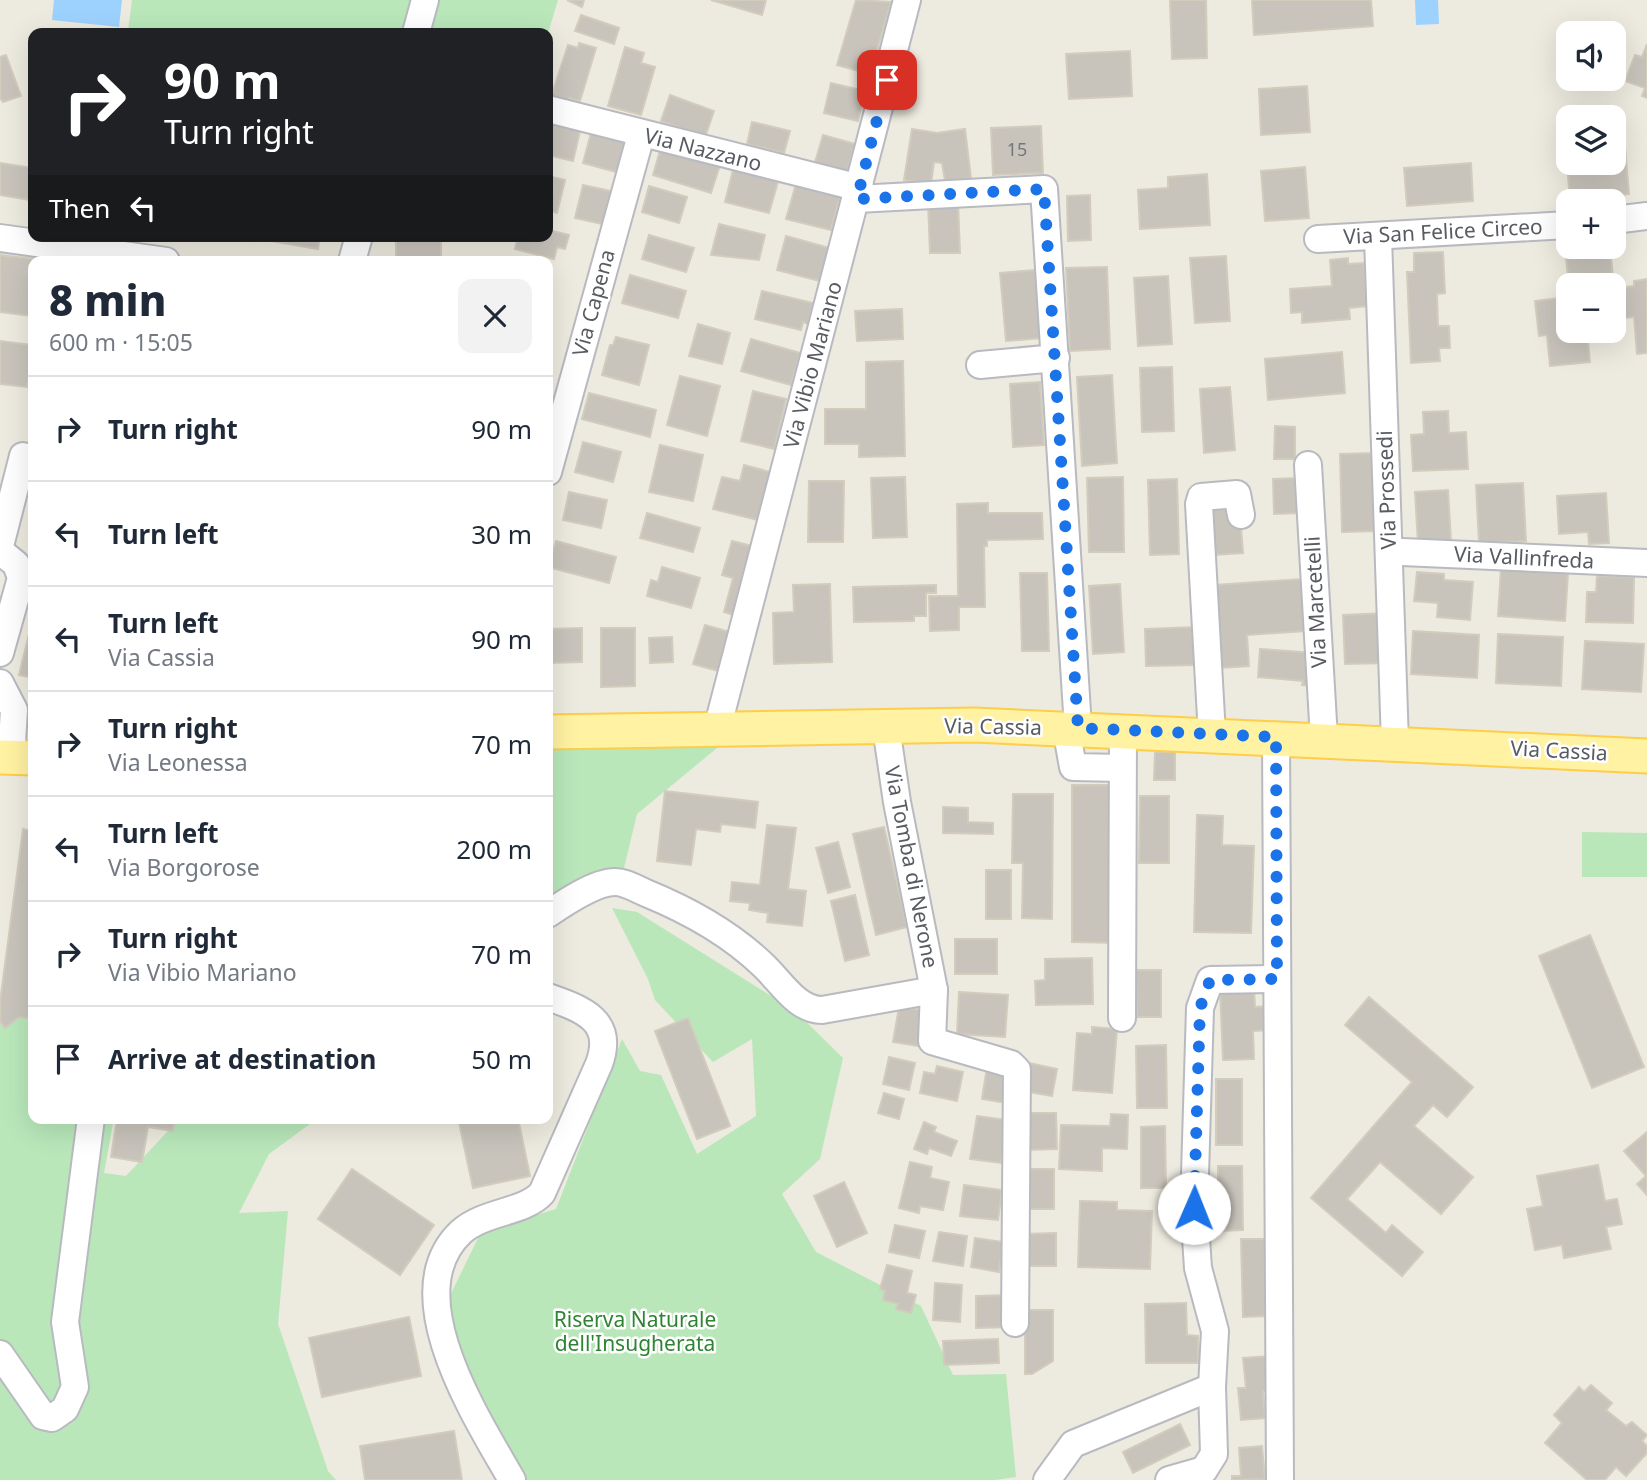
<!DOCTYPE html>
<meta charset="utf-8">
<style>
body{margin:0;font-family:"Noto Sans",sans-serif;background:#f2f2f3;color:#1f2937;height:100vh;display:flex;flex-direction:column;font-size:26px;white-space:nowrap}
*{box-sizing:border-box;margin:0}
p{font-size:23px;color:#747a83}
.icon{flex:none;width:38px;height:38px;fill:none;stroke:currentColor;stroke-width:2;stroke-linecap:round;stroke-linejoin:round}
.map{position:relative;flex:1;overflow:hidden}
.details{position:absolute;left:28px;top:256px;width:525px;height:868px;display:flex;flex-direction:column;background:#fff;border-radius:14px;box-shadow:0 7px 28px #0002}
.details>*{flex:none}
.guide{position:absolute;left:28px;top:28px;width:525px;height:214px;border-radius:14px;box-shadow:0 7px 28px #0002;background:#202124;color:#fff;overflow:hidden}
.tools{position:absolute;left:1556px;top:21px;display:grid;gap:14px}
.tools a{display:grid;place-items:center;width:70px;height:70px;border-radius:14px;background:#fff;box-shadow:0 7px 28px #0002;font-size:35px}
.pin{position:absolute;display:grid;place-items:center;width:60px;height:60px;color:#fff;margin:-30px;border-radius:14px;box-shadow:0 4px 10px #0006}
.me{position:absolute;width:77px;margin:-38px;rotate:1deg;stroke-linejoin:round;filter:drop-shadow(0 0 5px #0008)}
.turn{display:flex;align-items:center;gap:24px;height:147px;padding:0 21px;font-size:32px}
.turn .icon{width:91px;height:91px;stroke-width:2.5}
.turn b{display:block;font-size:49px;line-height:60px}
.then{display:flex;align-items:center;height:66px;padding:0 21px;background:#0003;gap:14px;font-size:26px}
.round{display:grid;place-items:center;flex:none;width:74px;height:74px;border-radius:14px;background:#f2f2f3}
.headline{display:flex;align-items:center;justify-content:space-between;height:119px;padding:0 21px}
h1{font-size:42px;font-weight:800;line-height:52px}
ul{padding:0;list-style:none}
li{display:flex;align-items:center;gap:21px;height:105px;padding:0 21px;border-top:2px solid #e0e1e3}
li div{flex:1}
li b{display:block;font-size:26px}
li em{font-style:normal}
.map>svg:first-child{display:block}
</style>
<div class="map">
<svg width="1647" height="1480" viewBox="0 0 1647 1480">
<rect width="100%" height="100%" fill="#edeadf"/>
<!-- green -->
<g fill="#b9e7ba">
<polygon points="132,0 558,0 548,33 137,33 128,31"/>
<polygon points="723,743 637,814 624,868 576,882 548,900 548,750"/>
<polygon points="1582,832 1647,833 1647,877 1582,877"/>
<polygon points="612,908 637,912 795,1011 843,1058 820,1159 782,1194 816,1252 921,1306 953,1375 1006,1374 1016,1477 995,1480 522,1480 470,1390 445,1306 481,1232 556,1209 622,1039 640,1071 661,1075 697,1154 756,1116 752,1039 713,1062 655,1000 648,979"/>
<polygon points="0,1010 33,1014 33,1118 114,1118 104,1173 126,1176 180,1118 318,1118 269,1154 239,1213 288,1211 278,1324 328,1471 336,1480 0,1480"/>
</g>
<!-- water -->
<g fill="#9dd2ff">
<polygon points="54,0 122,0 119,27 52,20"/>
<polygon points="1415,0 1438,0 1439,24 1416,25"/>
</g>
<!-- building -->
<g fill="#c8c4bc" stroke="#d2ccbd" stroke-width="2">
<polygon points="567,0 584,0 582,7"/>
<polygon points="711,0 766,0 762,15"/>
<polygon points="856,0 891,2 870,74 837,65"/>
<polygon points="1170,0 1206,0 1207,58 1172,59"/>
<polygon points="1252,0 1371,0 1373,26 1254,35"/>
<polygon points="581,15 619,28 614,44 575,31"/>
<polygon points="579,43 596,48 580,101 569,98 568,102 551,97 568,45 578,48"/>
<polygon points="1647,44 1647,98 1642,96 1645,88 1625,81 1635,55 1642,57"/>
<polygon points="625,47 644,53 641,63 655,67 641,115 608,106"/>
<polygon points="1130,51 1132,96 1069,99 1066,54"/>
<polygon points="6,55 21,96 3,102 0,98 0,57"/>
<polygon points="831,83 865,91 858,121 824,113"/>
<polygon points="1307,86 1310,132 1261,135 1259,89"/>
<polygon points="670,95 714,111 705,137 661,121"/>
<polygon points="548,119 581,127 573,161 548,155"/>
<polygon points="752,122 790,131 784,153 747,144"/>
<polygon points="1041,126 1043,173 993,175 991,128"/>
<polygon points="592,129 630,139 620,173 583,163"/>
<polygon points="912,129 937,133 965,129 971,178 945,181 942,163 934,162 931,184 904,180"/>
<polygon points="823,135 855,144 845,178 813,169"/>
<polygon points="661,147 720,165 711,193 653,175"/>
<polygon points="1625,147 1629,194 1570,200 1566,153 1568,153 1568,163 1614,163 1614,148"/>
<polygon points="0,163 33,168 30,200 0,195"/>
<polygon points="1471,163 1473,201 1407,206 1404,168"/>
<polygon points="734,166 779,178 769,213 725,202"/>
<polygon points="1305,167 1309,218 1265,221 1261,171"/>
<polygon points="1207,174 1210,225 1140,229 1138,190 1168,188 1168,177"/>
<polygon points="548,176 565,180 557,213 548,210"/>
<polygon points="796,184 840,196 831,230 786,219"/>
<polygon points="583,185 615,192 607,225 575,218"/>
<polygon points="649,186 687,197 679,223 642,212"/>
<polygon points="1090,195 1091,240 1068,241 1067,196"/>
<polygon points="958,202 960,253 930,253 928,203"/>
<polygon points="719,224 765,235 759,260 711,255"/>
<polygon points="548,230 569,235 565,249 557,247 554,259 515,249 518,236 548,236"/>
<polygon points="649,235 694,248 686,272 642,259"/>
<polygon points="228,236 256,236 255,241"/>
<polygon points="266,236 320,236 318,249 265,240"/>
<rect x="396" y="236" width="45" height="25"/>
<polygon points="786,236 833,249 824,282 777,270"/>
<polygon points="1564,241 1568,241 1568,247 1610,247 1614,288 1634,286 1634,281 1647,279 1647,353 1637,354 1634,317 1614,319 1614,285 1569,285"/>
<polygon points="1443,252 1445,293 1437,294 1438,326 1449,326 1450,348 1439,348 1440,361 1411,363 1407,272 1414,272 1414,253"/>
<polygon points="0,255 44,260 33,261 33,316 0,312"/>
<polygon points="1226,256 1230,321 1195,323 1190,258"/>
<polygon points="1348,258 1348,264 1364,263 1367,306 1349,308 1350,319 1302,323 1302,312 1291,313 1290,289 1332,286 1330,260"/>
<polygon points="1107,267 1110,349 1070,351 1066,268"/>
<polygon points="1035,270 1041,338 1006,341 1000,273"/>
<polygon points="630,275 686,291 678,318 622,303"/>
<polygon points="1168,276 1172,344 1138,346 1134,278"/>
<polygon points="762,291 813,303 808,324 803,322 801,330 755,319"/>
<polygon points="1568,297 1568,331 1587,331 1590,362 1550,366 1547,335 1539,336 1535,301"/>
<polygon points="902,309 903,339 857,341 855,311"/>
<polygon points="698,324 730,333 722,364 689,356"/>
<polygon points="616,337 649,345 639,385 602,375 610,345 613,345"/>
<polygon points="751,339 800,353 791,385 741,371"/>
<polygon points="0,341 33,345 27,387 0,384"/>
<polygon points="1342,352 1345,393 1268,400 1265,359"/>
<polygon points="903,361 905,456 859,457 859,444 825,444 825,409 866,409 866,362"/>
<polygon points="1172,367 1174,431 1142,432 1140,368"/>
<polygon points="1112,375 1117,463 1082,466 1077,377"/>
<polygon points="680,376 720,386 707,436 667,425"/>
<polygon points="1040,382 1044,445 1013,447 1010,384"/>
<polygon points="1230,387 1235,450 1204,453 1200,389"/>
<polygon points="753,391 786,399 774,449 741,441"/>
<polygon points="589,393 656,410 650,437 582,419"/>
<polygon points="1448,411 1449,433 1466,432 1468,469 1413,471 1411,435 1424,434 1423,412"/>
<polygon points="1275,426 1295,427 1295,459 1274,459"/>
<polygon points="583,442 621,452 613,482 575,472"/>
<polygon points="660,445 703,455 693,501 649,492"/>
<polygon points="1376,453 1378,531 1342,532 1340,454"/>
<polygon points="744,465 770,472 758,520 713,509 722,477 740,481"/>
<polygon points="905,477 907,537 873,538 871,478"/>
<polygon points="1123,477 1124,552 1089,552 1087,478"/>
<polygon points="1299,478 1300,513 1274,514 1273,479"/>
<polygon points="1177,479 1179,554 1150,555 1148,480"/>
<polygon points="809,481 844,481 843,542 808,542"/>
<polygon points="1523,483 1526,541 1479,543 1476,485"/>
<polygon points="1448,490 1451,541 1418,544 1415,492"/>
<polygon points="569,492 607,500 601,528 563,520"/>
<polygon points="1606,493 1609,543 1589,544 1588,532 1559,534 1557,496"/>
<polygon points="1239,502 1243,553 1215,555 1211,504"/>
<polygon points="988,503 988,513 1042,513 1043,539 987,540 987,546 984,546 985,607 959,607 959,630 930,631 929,596 958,596 957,504"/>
<polygon points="647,513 700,528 693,552 640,538"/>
<polygon points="556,541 616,557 609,583 548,567"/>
<polygon points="732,541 756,547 737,616 724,612 733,578 722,575"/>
<polygon points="662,567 700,578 691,608 647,596 651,580 658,582"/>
<polygon points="1501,568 1568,573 1565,621 1498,616"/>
<polygon points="1417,572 1444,574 1444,580 1473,582 1470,620 1437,617 1438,603 1414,601"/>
<polygon points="1020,573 1047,573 1049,651 1022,651"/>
<polygon points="1597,576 1634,577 1633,623 1586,622 1587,592 1596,592"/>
<polygon points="1302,579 1305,631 1247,635 1249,666 1220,668 1215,585"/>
<polygon points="830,584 832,662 774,664 773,613 794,612 793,585"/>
<polygon points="1120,584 1124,652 1093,654 1089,586"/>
<polygon points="936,585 936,593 926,593 926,616 914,616 914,621 854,622 853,587"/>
<polygon points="1387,613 1388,663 1345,664 1343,615"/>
<polygon points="33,618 33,678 19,675"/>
<polygon points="705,625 733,633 722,672 693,664"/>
<polygon points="1196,627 1197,665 1146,666 1145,629"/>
<polygon points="582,628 582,662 548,663 548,629"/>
<polygon points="601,628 635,628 635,686 601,687"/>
<polygon points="1413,631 1479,635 1477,678 1411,674"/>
<polygon points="1498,634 1563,637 1561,686 1496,683"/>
<polygon points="672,637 673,662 650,663 649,638"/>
<polygon points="1585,641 1644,644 1641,692 1582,689"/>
<polygon points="1260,649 1315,653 1313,686 1302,685 1303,681 1258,677"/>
<polygon points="1155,752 1175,752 1175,780 1154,780"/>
<polygon points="1072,785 1122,785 1122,943 1072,942"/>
<polygon points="665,791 758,802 755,828 721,824 720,832 696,829 691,865 657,861"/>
<polygon points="1013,794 1053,794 1052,919 1022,918 1023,863 1012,863"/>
<polygon points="1140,796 1169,796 1169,863 1139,863"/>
<polygon points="943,807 968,808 968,822 993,823 993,834 943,833"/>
<polygon points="1197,815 1223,816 1222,845 1254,846 1251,933 1194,932"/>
<polygon points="767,825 796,828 788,889 806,891 802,926 767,922 768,913 749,910 750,903 730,901 732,882 760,885"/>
<polygon points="884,827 907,927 876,935 853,834"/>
<polygon points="23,829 33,831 33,1019 19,1017 5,1028 0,1022 0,1002"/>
<polygon points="838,842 850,887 828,893 816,848"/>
<rect x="986" y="870" width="25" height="49"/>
<polygon points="855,895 869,955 845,961 831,901"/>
<polygon points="1590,935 1644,1067 1592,1088 1539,956"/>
<rect x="955" y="939" width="42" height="35"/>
<polygon points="1092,958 1093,1004 1036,1005 1035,981 1045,980 1045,959"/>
<polygon points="1136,970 1161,970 1161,1017 1137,1017"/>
<polygon points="1254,989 1255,1007 1269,1006 1270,1030 1253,1031 1254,1059 1223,1060 1220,990"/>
<polygon points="959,992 1008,995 1005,1037 957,1034"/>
<polygon points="1369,997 1473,1087 1447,1117 1433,1105 1414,1126 1473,1177 1441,1214 1380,1162 1347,1199 1386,1233 1392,1225 1423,1252 1402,1276 1311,1198 1412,1082 1345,1025"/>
<polygon points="899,1007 930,1011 925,1047 893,1042"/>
<polygon points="688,1018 730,1126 697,1139 655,1031"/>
<polygon points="1092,1027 1117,1029 1112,1093 1073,1090 1077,1033 1092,1034"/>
<polygon points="1166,1045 1167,1108 1137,1108 1136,1046"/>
<polygon points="889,1057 915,1063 909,1090 883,1084"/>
<polygon points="1029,1063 1057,1069 1052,1096 1023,1091"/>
<polygon points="937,1066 963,1072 957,1101 920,1093 924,1072 935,1074"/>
<polygon points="987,1067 1005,1069 1003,1080 1010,1081 1007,1103 982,1099"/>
<rect x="1216" y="1079" width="26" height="66"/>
<polygon points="884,1093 904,1099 899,1119 878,1113"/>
<polygon points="1026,1113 1056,1113 1057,1149 1026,1150"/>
<polygon points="1111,1114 1128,1115 1127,1149 1102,1148 1102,1171 1059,1169 1061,1125 1110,1126"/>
<polygon points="977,1116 1007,1120 1001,1163 970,1159"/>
<polygon points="117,1118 175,1118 173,1131 148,1127 142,1162 111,1157"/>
<polygon points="458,1118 518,1118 530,1176 473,1188"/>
<polygon points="924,1122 936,1127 934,1132 957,1141 951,1156 929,1148 927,1154 914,1149"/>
<polygon points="1165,1126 1166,1188 1141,1188 1141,1127"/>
<polygon points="1647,1132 1647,1195 1637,1184 1646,1176 1624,1151"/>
<polygon points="910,1162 932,1167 930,1178 949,1182 943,1210 920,1206 919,1213 899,1208"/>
<polygon points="1598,1165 1605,1201 1617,1199 1622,1224 1606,1227 1611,1249 1564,1258 1562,1245 1535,1250 1527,1209 1543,1206 1537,1176"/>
<polygon points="1218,1166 1242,1166 1243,1230 1218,1231"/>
<polygon points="352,1169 434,1225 400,1275 318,1219"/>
<rect x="1026" y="1169" width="28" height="40"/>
<polygon points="844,1182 867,1233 837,1247 814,1196"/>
<polygon points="964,1185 1002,1190 998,1220 960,1216"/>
<polygon points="1080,1201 1117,1202 1117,1210 1152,1211 1150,1269 1078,1267"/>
<polygon points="895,1225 925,1231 919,1258 889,1252"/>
<polygon points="939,1232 967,1236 963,1266 933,1261"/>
<polygon points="1056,1233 1056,1266 1023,1266 1023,1234"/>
<polygon points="975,1238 1003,1242 999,1272 971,1267"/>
<polygon points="1241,1239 1265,1239 1266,1316 1243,1317"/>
<polygon points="887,1265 912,1271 907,1293 916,1295 911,1313 896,1309 898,1304 883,1300 885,1291 880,1289"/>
<polygon points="935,1283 962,1285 960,1322 933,1320"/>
<polygon points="1009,1295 1010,1327 976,1328 976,1296"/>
<polygon points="1186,1303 1187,1335 1198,1336 1198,1363 1146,1363 1145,1304"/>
<polygon points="1025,1310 1053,1310 1053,1361 1032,1374 1025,1374"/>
<polygon points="409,1317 421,1376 322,1397 309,1338"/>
<polygon points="998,1339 999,1363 944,1365 943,1341"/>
<polygon points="1272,1356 1275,1390 1263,1391 1265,1418 1241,1420 1238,1388 1246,1388 1243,1358"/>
<polygon points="1591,1385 1612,1403 1606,1410 1626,1426 1632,1422 1647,1435 1642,1441 1647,1446 1647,1453 1626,1476 1616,1467 1605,1480 1587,1480 1545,1443 1562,1423 1554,1415 1579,1387 1584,1392"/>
<polygon points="1180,1424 1190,1445 1133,1473 1123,1452"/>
<polygon points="454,1431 462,1480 365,1480 360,1446"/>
<polygon points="1262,1446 1265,1479 1232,1480 1232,1476 1241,1476 1239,1448"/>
</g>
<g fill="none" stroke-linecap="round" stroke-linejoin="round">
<defs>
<g id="minor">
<polyline points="416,33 425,0"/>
<polyline points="548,109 860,188"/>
<polyline points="857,199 1044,189 1078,728"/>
<polyline points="1614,220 1647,216"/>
<polyline points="1378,237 1395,743"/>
<polyline points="0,238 166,261"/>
<polyline points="1318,239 1568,225"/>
<polyline points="352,261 359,236"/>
<polyline points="980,365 1056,358"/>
<polyline points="1308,465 1324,739"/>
<polyline points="548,472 641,135"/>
<polyline points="0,546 23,456"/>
<polyline points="0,551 16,564 21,578 0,653"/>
<polyline points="1402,552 1647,563"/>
<polyline points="0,683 14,710 11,758"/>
<polyline points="1066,728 1073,767 1122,768"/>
<polyline points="717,729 907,0"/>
<polyline points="1212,735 1199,504 1201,497 1237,494 1241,515"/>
<polyline points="1276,737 1280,1480"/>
<path d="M548 914C564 903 595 882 615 882 626 882 636 889 646 893 690 911 730 933 764 966 781 982 797 1010 822 1010L934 990 897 802 886 727"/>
<polyline points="934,990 932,1041 1011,1064 1017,1070 1015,1323"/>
<polyline points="1122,1018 1123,730"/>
<polyline points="0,1354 43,1416 52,1418 65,1409 75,1387 65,1322 91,1118"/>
<path d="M512 1480C478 1420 395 1294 461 1232 484 1211 524 1213 542 1193L599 1064C615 1020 582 1009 548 997"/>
<polyline points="1047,1480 1073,1444 1212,1387"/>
<polyline points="1169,1480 1204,1470 1214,1454 1212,1387 1215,1331 1198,1268 1194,1208 1200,1008 1210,980 1277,979"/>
</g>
<g id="major">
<polyline points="548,732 974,725 1647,756"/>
<polyline points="0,757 33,758"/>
</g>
</defs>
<!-- minor casing -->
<use href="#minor" stroke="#b8bac0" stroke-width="30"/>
<!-- major casing -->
<use href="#major" stroke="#fcce4a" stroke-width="37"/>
<!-- minor -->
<use href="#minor" stroke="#fff" stroke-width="26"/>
<!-- major -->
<use href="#major" stroke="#fff2a2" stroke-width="33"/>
</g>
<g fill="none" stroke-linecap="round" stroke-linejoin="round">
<!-- route -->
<polyline stroke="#1a73e8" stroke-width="12" stroke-dasharray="0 21.6" points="887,80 857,199 1044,189 1078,728 1276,737 1277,979 1210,980 1200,1008 1194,1208"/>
</g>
<g text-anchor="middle" stroke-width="5" stroke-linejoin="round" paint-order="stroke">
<!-- number labels -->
<g font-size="18" fill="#747678">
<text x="1017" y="156">15</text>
</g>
<!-- street labels -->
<g font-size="21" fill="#585c62" stroke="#fff">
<text transform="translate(703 150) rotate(14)" y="7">Via Nazzano</text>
<text transform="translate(1443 232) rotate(-3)" y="7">Via San Felice Circeo</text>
<text transform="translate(594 303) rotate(-75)" y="7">Via Capena</text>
<text transform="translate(813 365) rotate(-75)" y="7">Via Vibio Mariano</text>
<text transform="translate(1387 490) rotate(-92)" y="7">Via Prossedi</text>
<text transform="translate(1524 558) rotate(3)" y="7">Via Vallinfreda</text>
<text transform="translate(1316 602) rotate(-93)" y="7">Via Marcetelli</text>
<text transform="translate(993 727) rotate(1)" y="7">Via Cassia</text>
<text transform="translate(1559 751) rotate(3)" y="7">Via Cassia</text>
<text transform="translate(911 867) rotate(79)" y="7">Via Tomba di Nerone</text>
</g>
<!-- park labels -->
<g font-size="21" fill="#2e8433" stroke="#fff">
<text x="635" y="1327">Riserva Naturale<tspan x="635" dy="24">dell'Insugherata</tspan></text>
</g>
</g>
</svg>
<div class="tools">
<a><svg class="icon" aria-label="sound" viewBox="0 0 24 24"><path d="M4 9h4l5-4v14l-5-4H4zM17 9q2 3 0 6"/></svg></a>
<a><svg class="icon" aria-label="layers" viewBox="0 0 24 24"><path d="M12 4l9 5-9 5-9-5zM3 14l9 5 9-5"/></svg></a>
<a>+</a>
<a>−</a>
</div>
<div class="pin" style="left:887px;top:80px;background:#d93025"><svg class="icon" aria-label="arrive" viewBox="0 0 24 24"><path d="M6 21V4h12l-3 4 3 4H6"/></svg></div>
<svg class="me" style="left:1194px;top:1208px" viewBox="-20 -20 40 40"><circle r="19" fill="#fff"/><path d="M0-13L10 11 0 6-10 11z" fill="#1a73e8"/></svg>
<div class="guide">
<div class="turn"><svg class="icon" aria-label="right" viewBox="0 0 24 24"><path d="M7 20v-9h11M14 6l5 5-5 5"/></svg><div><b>90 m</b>Turn right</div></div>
<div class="then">Then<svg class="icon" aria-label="left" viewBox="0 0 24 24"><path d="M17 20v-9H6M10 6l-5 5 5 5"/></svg></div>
</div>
<section class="details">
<div class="headline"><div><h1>8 min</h1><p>600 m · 15:05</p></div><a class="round"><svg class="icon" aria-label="close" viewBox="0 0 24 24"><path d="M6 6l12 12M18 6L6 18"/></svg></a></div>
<ul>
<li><svg class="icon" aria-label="right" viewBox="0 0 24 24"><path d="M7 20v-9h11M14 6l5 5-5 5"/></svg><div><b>Turn right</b></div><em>90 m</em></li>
<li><svg class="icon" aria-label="left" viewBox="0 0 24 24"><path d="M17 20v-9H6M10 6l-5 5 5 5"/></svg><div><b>Turn left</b></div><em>30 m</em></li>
<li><svg class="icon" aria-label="left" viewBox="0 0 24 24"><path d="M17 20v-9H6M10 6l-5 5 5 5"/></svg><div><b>Turn left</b><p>Via Cassia</p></div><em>90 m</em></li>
<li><svg class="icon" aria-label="right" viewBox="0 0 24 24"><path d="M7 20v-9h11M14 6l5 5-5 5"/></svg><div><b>Turn right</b><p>Via Leonessa</p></div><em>70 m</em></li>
<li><svg class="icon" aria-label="left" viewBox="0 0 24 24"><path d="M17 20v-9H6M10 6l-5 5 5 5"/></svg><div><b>Turn left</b><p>Via Borgorose</p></div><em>200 m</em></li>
<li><svg class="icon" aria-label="right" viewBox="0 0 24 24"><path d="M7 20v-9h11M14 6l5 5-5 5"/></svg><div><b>Turn right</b><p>Via Vibio Mariano</p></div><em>70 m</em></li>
<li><svg class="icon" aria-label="arrive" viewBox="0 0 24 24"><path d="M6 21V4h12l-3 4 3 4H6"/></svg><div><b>Arrive at destination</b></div><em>50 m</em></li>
</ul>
</section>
</div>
